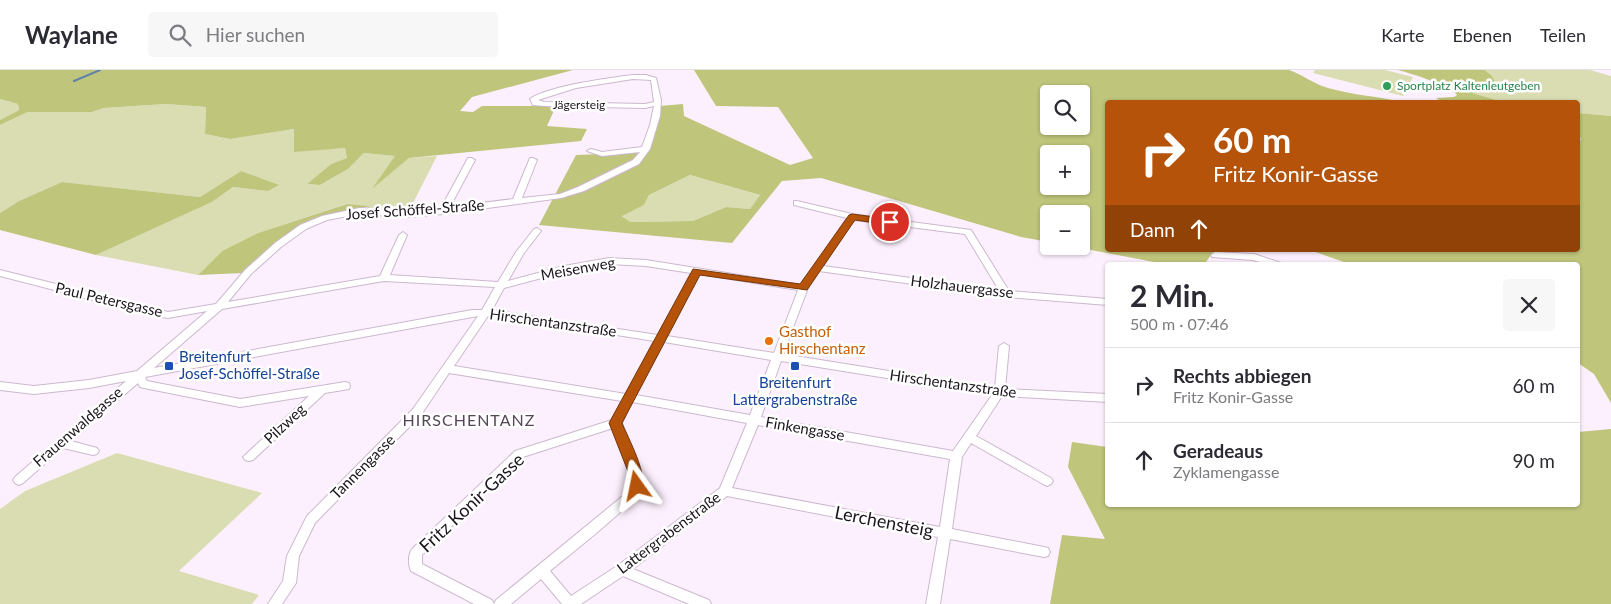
<!DOCTYPE html>
<html lang="de">
<meta charset="utf-8">
<style>
body{margin:0;font-family:Lato,sans-serif;background:#f7f7f7;color:#2b2b33;height:100vh;display:flex;flex-direction:column;font-size:19px;white-space:nowrap}
*{box-sizing:border-box;margin:0}
p{font-size:16px;color:#7c7c81}
.icon{flex:none;width:28px;height:28px;fill:none;stroke:currentColor;stroke-width:2;stroke-linecap:round;stroke-linejoin:round}
.map{position:relative;flex:1;overflow:hidden}
.drawer{position:absolute;left:1105px;top:192px;width:475px;height:245px;display:flex;flex-direction:column;background:#fff;border-radius:5px;box-shadow:0 1px 4px #0004}
.drawer>*{flex:none}
.guide{position:absolute;left:1105px;top:30px;width:475px;height:152px;border-radius:5px;box-shadow:0 1px 4px #0004;background:#b45309;color:#fff;overflow:hidden}
.controls{position:absolute;left:1040px;top:15px;display:grid;gap:10px}
.controls a{display:grid;place-items:center;width:50px;height:50px;border-radius:5px;background:#fff;box-shadow:0 1px 4px #0004;font-size:25px}
.pin{position:absolute;display:grid;place-items:center;width:42px;height:42px;color:#fff;margin:-21px;border:2px solid #fff;border-radius:50%;box-shadow:0 1px 5px #0007}
.me{position:absolute;width:55px;margin:-28px;rotate:348deg;stroke-linejoin:round;filter:drop-shadow(0 0 4px #0008)}
.turn{display:flex;align-items:center;gap:18px;height:105px;padding:0 25px;font-size:22px}
.turn .icon{width:65px;height:65px;stroke-width:2.5}
.turn b{display:block;font-size:35px;line-height:42px}
.then{display:flex;align-items:center;height:48px;padding:0 25px;background:#0003;gap:10px;font-size:19px}
.round{display:grid;place-items:center;flex:none;width:52px;height:52px;border-radius:5px;background:#f7f7f7}
.summary{display:flex;align-items:center;justify-content:space-between;height:85px;padding:0 25px}
h1{font-size:30px;font-weight:700;line-height:38px}
ul{padding:0;list-style:none}
li{display:flex;align-items:center;gap:15px;height:75px;padding:0 25px;border-top:1px solid #e1e1e2}
li div{flex:1}
li b{display:block;font-size:19px}
li em{font-style:normal}
header{display:flex;align-items:center;gap:30px;box-sizing:border-box;height:70px;padding:0 25px;background:#fff;border-bottom:1px solid #e1e1e2}
header strong{font-size:24px}
nav{display:flex;gap:28px;margin-inline-start:auto;font-size:18px}
.search{width:350px;height:45px;background:#f7f7f7;display:flex;align-items:center;gap:12px;box-sizing:border-box;padding:0 18px;border-radius:5px;color:#7c7c81;font-size:19px}
.map>svg:first-child{display:block}
</style>
<header>
<strong>Waylane</strong>
<div class="search"><svg class="icon" aria-label="search" viewBox="0 0 24 24"><circle cx="10" cy="10" r="6"/><path d="M15 15l6 6"/></svg>Hier suchen</div>
<nav><a>Karte</a><a>Ebenen</a><a>Teilen</a></nav>
</header>
<div class="map">
<svg width="1611" height="534" viewBox="0 0 1611 534">
<rect width="100%" height="100%" fill="#fdf0fe"/>
<!-- green -->
<g fill="#d9ddb1">
<polygon points="1315,0 1385,0 1413,7 1403,26 1313,3"/>
<polygon points="1485,0 1590,0 1611,6 1611,46 1578,43 1578,32 1503,32 1471,23 1492,6"/>
<polygon points="0,29 18,34 19,40 0,50"/>
<polygon points="166,34 206,37 205,64 230,69 294,59 294,81 345,78 347,88 331,94 307,114 320,115 348,99 364,83 396,86 374,117 409,88 437,86 409,141 367,138 370,136 346,134 258,163 222,181 198,205 96,185 212,132 233,117 268,121 278,115 241,101 200,127 62,112 19,131 0,143 0,55 28,42 92,42 104,38"/>
<polygon points="690,105 760,125 750,139 726,137 693,151 629,152 622,145 644,135 649,125"/>
<polygon points="117,383 262,423 179,501 259,525 252,534 0,534 0,439 25,421"/>
</g>
<!-- forest -->
<g fill="#bfc57b" fill-rule="evenodd">
<polygon points="0,0 573,0 472,27 460,41 473,42 482,36 556,36 547,56 587,59 581,71 409,88 372,119 395,86 364,83 348,99 320,115 307,114 331,94 347,88 345,78 294,82 294,59 230,69 205,64 206,37 166,34 104,38 92,42 28,42 0,55 0,50 19,40 18,34 0,29"/>
<path d="M694 0H1289C1303 5 1314 14 1328 18 1352 25 1377 26 1402 32H1108V180H1227L1226 182H1213L1204 195H1170L1070 176H1081V144H1049V172L1021 167 821 108 782 111 732 173 539 155 576 85 649 82 660 36 683 34 684 46 790 95 813 88 778 37 716 36ZM1049 24H1081V56H1049ZM1049 84H1081V116H1049ZM690 105 760 125 750 139 726 137 693 151 630 152 622 146 644 135 649 125Z"/>
<path d="M1398 0H1485L1492 6 1497 16 1472 23 1503 32H1462L1439 30 1436 28 1454 27 1457 25C1451 16 1410 3 1398 0Z"/>
<polygon points="1578,43 1611,46 1611,333 1594,304 1578,293 1578,195 1352,195 1310,180 1578,180 1578,74 1581,69 1578,64"/>
<polygon points="241,101 279,115 268,121 233,117 212,132 96,185 0,160 0,143 19,131 62,112 200,127"/>
<polygon points="347,134 371,136 326,146 305,154 244,203 198,205 222,181 258,163"/>
<polygon points="1611,359 1611,534 1050,534 1062,465 1105,469 1068,397 1072,372 1107,377 1108,435 1578,435 1578,362"/>
</g>
<g fill="none" stroke-linecap="round" stroke-linejoin="round">
<!-- stream -->
<polyline stroke="#6182aa" stroke-width="2" points="74,11 100,0"/>
<defs>
<g id="street">
<path d="M633 5H646L656 8 661 30 660 46 650 79 639 94 584 121 561 128 443 144 409 147 359 144 327 150 306 159 281 177 251 204 228 232 380 206 399 165 403 162 407 165 390 205 498 212 516 182 534 159 537 158 541 161 524 183 508 211 564 196 609 188 646 190 801 215 847 148 794 135V131H797L852 144 971 160 1009 221 1108 229V235L1006 227 819 201 808 218 783 284 995 318 999 276 1004 273 1009 276 1005 319 1108 324V332L1002 326 976 366 1051 408 1053 411 1051 414 1047 416 1043 414 971 373 962 387 952 459 1044 477 1048 478 1050 482 1048 486 1044 487 950 469 940 534H926L938 467 727 426 633 499 709 530 711 534H689L623 506 581 534H562L541 509 511 534H494L496 530 624 425 631 415 630 404 613 358 523 387 422 485V494L492 530 494 534H474L411 501C408 495 408 485 412 479L515 381 612 350 622 331 449 303 421 345 315 453 299 486 296 513 282 534H268L283 511 287 486 307 446 413 339 478 246 145 307 147 311 240 329 345 312 349 313 350 316 349 319 325 323 253 390 249 391 245 390 243 387 309 326 240 337 144 318 140 317 138 313 71 371 97 378 99 381 97 384 93 385 63 378 23 413 19 415 15 413 13 410 15 407 126 311 89 318 34 324 0 320V312L34 316 89 310 137 301 207 241 168 248 151 245 0 206V200L168 242 216 234 245 200 275 173 300 155 322 146 359 138 409 141 441 138 468 88H471L475 90 450 137 513 129 530 88H533L537 90 522 128 560 124 578 117 633 90 640 82 602 86 587 81 591 79 602 82 642 77 650 55 654 36 645 38 544 36 533 35 530 29C548 16 609 8 633 5ZM633 9 651 10 654 32 645 34 544 32 538 30 576 18ZM854 150 965 164 999 220 823 196ZM609 194 646 196 691 203 658 265 492 240 504 218 564 202ZM699 204 798 220 774 283 667 266ZM384 211 495 217 482 240H472L154 298 222 239ZM488 246H498L654 271 626 324 454 296ZM664 272 771 290 750 345 636 325ZM781 291 992 325 953 381 761 347ZM632 332 747 353 720 418 617 496 571 526 550 501C565 488 641 430 643 415 644 401 627 367 622 353ZM758 355 950 389 940 457 732 418Z"/>
<polygon points="1215,182 1254,184 1281,193 1283,195 1269,195 1253,190 1212,187 1211,185"/>
</g>
</defs>
<!-- street casing -->
<use href="#street" stroke="#ccb8ce" stroke-width="2"/>
<!-- street -->
<use href="#street" fill="#fff" fill-rule="evenodd"/>
</g>
<!-- route -->
<path fill="#b45309" stroke="#753606" d="M852 144 890 149 895 152 890 155 855 150 807 220 700 205 622 353C628 368 649 406 641 420L637 422 632 420 629 404 609 353 693 199 800 214 849 145Z"/>
<!-- markers -->
<circle fill="#2e9e5b" stroke="#fff" stroke-width="2" cx="1387" cy="16" r="5"/>
<circle fill="#e8710a" stroke="#fff" stroke-width="2" cx="769" cy="271" r="5"/>
<g fill="#1a4fb4" stroke="#fff" stroke-width="2">
<rect x="164" y="291" width="10" height="10" rx="2.5"/>
<rect x="790" y="291" width="10" height="10" rx="2.5"/>
</g>
<g text-anchor="middle" stroke-width="5" stroke-linejoin="round" paint-order="stroke">
<!-- far-leisure labels -->
<g font-size="12" fill="#27864d" stroke="#fff" text-anchor="start">
<text x="1397" y="20">Sportplatz Kaltenleutgeben</text>
</g>
<!-- far-street labels -->
<g font-size="12" fill="#1c151d" stroke="#fff">
<text x="579" y="39">Jägersteig</text>
</g>
<!-- street labels -->
<g font-size="15" fill="#1c151d" stroke="#fff">
<text transform="translate(415 140) rotate(-4)" y="5">Josef Schöffel-Straße</text>
<text transform="translate(578 199) rotate(-10)" y="5">Meisenweg</text>
<text transform="translate(962 217) rotate(7)" y="5">Holzhauergasse</text>
<text transform="translate(109 230) rotate(13)" y="5">Paul Petersgasse</text>
<text transform="translate(553 253) rotate(8)" y="5">Hirschentanzstraße</text>
<text transform="translate(953 314) rotate(8)" y="5">Hirschentanzstraße</text>
<text transform="translate(285 354) rotate(-43)" y="5">Pilzweg</text>
<text transform="translate(78 357) rotate(-41)" y="5">Frauenwaldgasse</text>
<text transform="translate(805 359) rotate(10)" y="5">Finkengasse</text>
<text transform="translate(363 397) rotate(-45)" y="5">Tannengasse</text>
<text transform="translate(669 463) rotate(-37)" y="5">Lattergrabenstraße</text>
</g>
<!-- food labels -->
<g font-size="15" fill="#c56008" stroke="#fff" text-anchor="start">
<text x="779" y="267">Gasthof<tspan x="779" dy="17">Hirschentanz</tspan></text>
</g>
<!-- transit labels -->
<g font-size="15" fill="#164399" stroke="#fff" text-anchor="start">
<text x="179" y="292">Breitenfurt<tspan x="179" dy="17">Josef-Schöffel-Straße</tspan></text>
<text x="795" y="318" text-anchor="middle">Breitenfurt<tspan x="795" dy="17">Lattergrabenstraße</tspan></text>
</g>
<!-- neighbourhood labels -->
<g font-size="16" letter-spacing="1" fill="#574659" stroke="#fff">
<text x="469" y="356">HIRSCHENTANZ</text>
</g>
<!-- near-street labels -->
<g font-size="18" fill="#1c151d" stroke="#fff">
<text transform="translate(472 433) rotate(-43)" y="6">Fritz Konir-Gasse</text>
<text transform="translate(884 452) rotate(11)" y="6">Lerchensteig</text>
</g>
</g>
</svg>
<div class="controls">
<a><svg class="icon" aria-label="search" viewBox="0 0 24 24"><circle cx="10" cy="10" r="6"/><path d="M15 15l6 6"/></svg></a>
<a>+</a>
<a>−</a>
</div>
<div class="pin" style="left:890px;top:152px;background:#d93025"><svg class="icon" aria-label="arrive" viewBox="0 0 24 24"><path d="M6 21V4h12l-3 4 3 4H6"/></svg></div>
<svg class="me" style="left:637px;top:416px" viewBox="-20 -20 40 40"><path d="M0-17L14 15 0 8-14 15z" fill="#b45309" stroke="#fff" stroke-width="4"/></svg>
<div class="guide">
<div class="turn"><svg class="icon" aria-label="right" viewBox="0 0 24 24"><path d="M7 20v-9h11M14 6l5 5-5 5"/></svg><div><b>60 m</b>Fritz Konir-Gasse</div></div>
<div class="then">Dann<svg class="icon" aria-label="ahead" viewBox="0 0 24 24"><path d="M12 20V5M6 11l6-6 6 6"/></svg></div>
</div>
<section class="drawer">
<div class="summary"><div><h1>2 Min.</h1><p>500 m · 07:46</p></div><a class="round"><svg class="icon" aria-label="close" viewBox="0 0 24 24"><path d="M6 6l12 12M18 6L6 18"/></svg></a></div>
<ul>
<li><svg class="icon" aria-label="right" viewBox="0 0 24 24"><path d="M7 20v-9h11M14 6l5 5-5 5"/></svg><div><b>Rechts abbiegen</b><p>Fritz Konir-Gasse</p></div><em>60 m</em></li>
<li><svg class="icon" aria-label="ahead" viewBox="0 0 24 24"><path d="M12 20V5M6 11l6-6 6 6"/></svg><div><b>Geradeaus</b><p>Zyklamengasse</p></div><em>90 m</em></li>
</ul>
</section>
</div>
